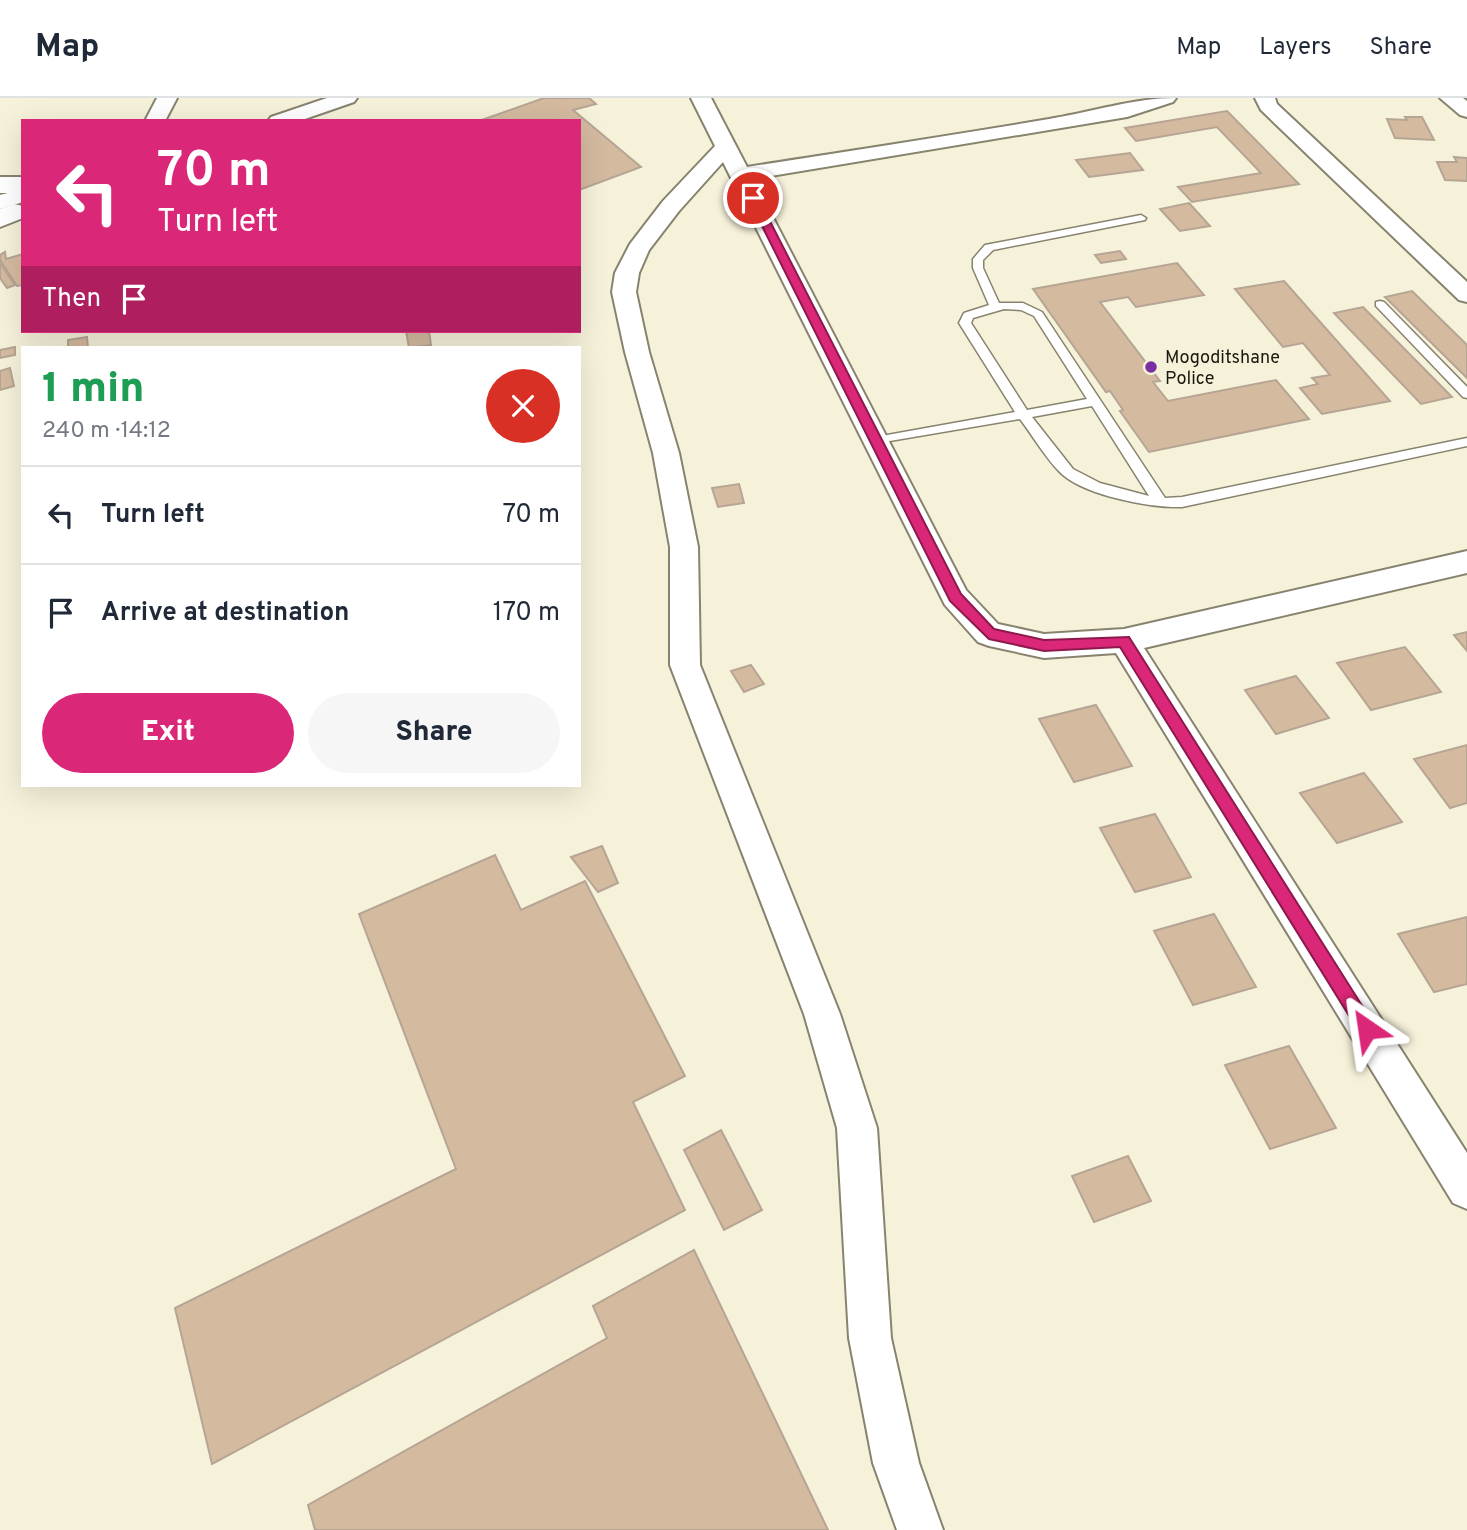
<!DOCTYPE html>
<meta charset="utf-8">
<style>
body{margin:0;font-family:Overpass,sans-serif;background:#f6f6f7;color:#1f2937;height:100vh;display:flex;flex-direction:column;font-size:26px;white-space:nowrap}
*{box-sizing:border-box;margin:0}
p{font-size:23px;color:#747a83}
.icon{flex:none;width:38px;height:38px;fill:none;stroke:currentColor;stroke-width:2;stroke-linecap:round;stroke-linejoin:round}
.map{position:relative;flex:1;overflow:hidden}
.panel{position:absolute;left:21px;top:248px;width:560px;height:441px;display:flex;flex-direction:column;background:#fff;border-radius:0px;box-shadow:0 7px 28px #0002}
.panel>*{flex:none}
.top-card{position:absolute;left:21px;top:21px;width:560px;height:214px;border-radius:0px;box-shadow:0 7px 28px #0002;background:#db2777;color:#fff;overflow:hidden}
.pin{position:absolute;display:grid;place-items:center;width:60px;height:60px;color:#fff;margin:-30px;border:4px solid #fff;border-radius:50%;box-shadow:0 2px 7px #0007}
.me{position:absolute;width:77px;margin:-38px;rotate:328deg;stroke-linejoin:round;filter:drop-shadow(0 0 5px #0008)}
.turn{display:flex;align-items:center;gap:24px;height:147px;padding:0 21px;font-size:32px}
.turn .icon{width:91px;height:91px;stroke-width:2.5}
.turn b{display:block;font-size:49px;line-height:60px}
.then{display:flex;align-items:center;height:66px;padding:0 21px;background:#0003;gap:14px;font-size:26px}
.round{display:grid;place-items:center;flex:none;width:74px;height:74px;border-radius:37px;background:#f6f6f7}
.headline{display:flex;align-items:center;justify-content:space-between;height:119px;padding:0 21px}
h1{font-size:42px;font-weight:800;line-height:52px;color:#1e9e55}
.cta{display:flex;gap:14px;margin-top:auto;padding:14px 21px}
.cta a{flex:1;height:80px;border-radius:42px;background:#db2777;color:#fff;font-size:28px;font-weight:800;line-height:80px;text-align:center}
.cta a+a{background:#f6f6f7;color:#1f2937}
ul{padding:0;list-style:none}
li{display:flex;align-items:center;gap:21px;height:98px;padding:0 21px;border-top:2px solid #e0e1e3}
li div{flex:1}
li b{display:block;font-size:26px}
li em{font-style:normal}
header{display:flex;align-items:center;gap:42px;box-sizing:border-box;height:98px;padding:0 35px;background:#fff;border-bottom:2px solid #e0e1e3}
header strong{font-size:33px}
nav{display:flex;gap:38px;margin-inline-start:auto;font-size:24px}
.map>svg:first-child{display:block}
</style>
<header>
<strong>Map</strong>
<nav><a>Map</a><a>Layers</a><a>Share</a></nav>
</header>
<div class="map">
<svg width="1467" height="1432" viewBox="0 0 1467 1432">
<rect width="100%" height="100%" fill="#f6f1d9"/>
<!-- building -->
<g fill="#d4ba9f" stroke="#b6a594" stroke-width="2">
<polygon points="544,0 589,0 596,6 573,12 641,69 579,92 579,23 479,23"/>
<polygon points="1227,13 1299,86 1192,104 1178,89 1261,75 1217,29 1136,43 1125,30"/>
<polygon points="1405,19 1422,19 1434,42 1395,40 1387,21 1407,22"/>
<polygon points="1130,55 1143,72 1089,79 1076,62"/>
<polygon points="1454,59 1467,60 1467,83 1445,82 1437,64 1457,64"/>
<polygon points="1189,105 1210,128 1180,133 1160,111"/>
<polygon points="1120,153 1126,161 1101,165 1095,157"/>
<polygon points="5,154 6,161 23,156 23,187 17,188 0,162 0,157"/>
<polygon points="0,165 15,187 7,190 0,180"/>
<polygon points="1177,165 1204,197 1136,209 1128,199 1100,204 1160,283 1153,284 1168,303 1276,282 1309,321 1149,354 1120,313 1123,312 1110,293 1106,294 1033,191"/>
<polygon points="1284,183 1390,303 1322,316 1300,290 1318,286 1312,280 1330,277 1303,245 1283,249 1235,191"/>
<polygon points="1412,193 1467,247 1467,280 1385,199"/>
<polygon points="1363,209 1452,299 1421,306 1334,215"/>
<polygon points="406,233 429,233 431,247 409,250"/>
<polygon points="87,239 88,250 68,250 68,242"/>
<polygon points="15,249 15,257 0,260 0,252"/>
<polygon points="10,270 14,288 0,292 0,273"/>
<polygon points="739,386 744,405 718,409 712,390"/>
<polygon points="1467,534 1467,553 1454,537"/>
<polygon points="1405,549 1441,594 1371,612 1337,565"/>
<polygon points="751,567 764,586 744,594 731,573"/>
<polygon points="1296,578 1329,620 1276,636 1245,592"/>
<polygon points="1096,607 1132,668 1074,684 1039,621"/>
<polygon points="1467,647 1467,705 1450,710 1414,661"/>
<polygon points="1364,675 1402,724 1337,745 1300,695"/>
<polygon points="1155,716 1191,779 1135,794 1100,730"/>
<polygon points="602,748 618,785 598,794 571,759"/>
<polygon points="495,757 521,812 585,783 685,978 633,1004 685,1112 212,1366 175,1210 456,1071 359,816"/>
<polygon points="1214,816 1256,889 1193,907 1154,833"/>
<polygon points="1467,819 1467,886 1434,894 1398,836"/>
<polygon points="1289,948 1336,1030 1270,1051 1225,967"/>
<polygon points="721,1032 762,1112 724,1132 684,1052"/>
<polygon points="1128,1058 1151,1103 1094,1124 1072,1078"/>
<polygon points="694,1152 828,1432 315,1432 308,1407 607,1240 593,1208"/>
</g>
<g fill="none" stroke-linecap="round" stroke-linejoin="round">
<defs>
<g id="lane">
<path d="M1141 117 1146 120 1145 122 993 152 983 162V170L999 205H1023L1042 214 1165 400 1182 399 1467 340V348L1182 409C1151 410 1088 398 1063 377 1048 364 1033 338 1020 321L872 346V340L876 339 1015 314 959 225 964 215 989 207 973 170V161L985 147ZM1004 211 1021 212 1034 218 1087 301 1027 312 971 225 973 220ZM1092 308 1149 398 1100 385 1073 371 1032 319Z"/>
<polygon points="1380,203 1384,204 1467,289 1467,300 1463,299 1376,208 1376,204"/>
</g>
<g id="street">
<polygon points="157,0 177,0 165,23 145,23"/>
<polygon points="327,0 357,0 354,4 299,23 268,23 271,19"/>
<path d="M691 0H711L747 69C848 53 949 38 1049 21 1092 14 1134 0 1176 0L1173 4 1127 19 753 81 966 492 998 526 1044 536 1124 531 1467 453V475L1144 550 1467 1055V1111L1453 1105 1116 555 1044 560 989 548 978 544 945 507 723 64 679 113 649 152 639 175 636 194 649 254 679 355 698 449 700 567 840 916 877 1030 891 1240 919 1365 943 1432H897L873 1365 849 1240 837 1030 804 916 670 567V449L653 355 625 254 612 194 615 175 630 146 663 103 715 48Z"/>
<polygon points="1255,0 1275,0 1277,6 1467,184 1467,204 1459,202 1261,12"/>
<polygon points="1440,0 1463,0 1467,3 1467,19 1460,17"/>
<polygon points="23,91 23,104 0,111 0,97"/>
</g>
<g id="primary">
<rect x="0" y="79" width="23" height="16"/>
<polygon points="14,106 23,108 23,120 0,129 0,111"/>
</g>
</defs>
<!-- lane casing -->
<use href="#lane" stroke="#88836e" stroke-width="3"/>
<!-- street casing -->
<use href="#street" stroke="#88836e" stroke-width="4"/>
<!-- primary casing -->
<use href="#primary" stroke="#88836e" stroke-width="4"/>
<!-- lane -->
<use href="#lane" fill="#fff" fill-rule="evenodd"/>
<!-- street -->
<use href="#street" fill="#fff" fill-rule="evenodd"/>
<!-- primary -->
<use href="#primary" fill="#fff" fill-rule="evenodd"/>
</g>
<!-- route -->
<polygon fill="#db2777" stroke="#8e194d" stroke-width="2" points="753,97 758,100 961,496 994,531 1044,542 1129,539 1373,925 1376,931 1373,937 1367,940 1361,937 1120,549 1044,553 989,541 950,503 748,100"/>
<!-- markers -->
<circle fill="#792fa1" stroke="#f6f1d9" stroke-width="2.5" cx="1151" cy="269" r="7"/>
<g text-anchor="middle" stroke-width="5" stroke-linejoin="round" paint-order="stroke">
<!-- far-poi labels -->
<g font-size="18" fill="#1a1810" stroke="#f6f1d9" text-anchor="start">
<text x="1165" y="265">Mogoditshane<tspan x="1165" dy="21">Police</tspan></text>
</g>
</g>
</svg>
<div class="pin" style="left:753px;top:100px;background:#d93025"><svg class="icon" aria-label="arrive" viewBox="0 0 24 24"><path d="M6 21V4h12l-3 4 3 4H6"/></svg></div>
<svg class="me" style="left:1367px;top:931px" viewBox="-20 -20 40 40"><path d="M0-17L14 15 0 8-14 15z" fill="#db2777" stroke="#fff" stroke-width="4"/></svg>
<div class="top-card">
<div class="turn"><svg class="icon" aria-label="left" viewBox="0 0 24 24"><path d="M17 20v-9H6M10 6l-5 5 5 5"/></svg><div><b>70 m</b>Turn left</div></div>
<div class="then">Then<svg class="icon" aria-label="arrive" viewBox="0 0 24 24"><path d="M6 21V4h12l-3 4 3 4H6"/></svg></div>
</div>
<section class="panel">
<div class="headline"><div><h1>1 min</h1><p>240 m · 14:12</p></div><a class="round" style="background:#d93025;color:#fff"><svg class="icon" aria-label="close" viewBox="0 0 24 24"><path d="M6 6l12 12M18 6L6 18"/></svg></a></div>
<ul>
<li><svg class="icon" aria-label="left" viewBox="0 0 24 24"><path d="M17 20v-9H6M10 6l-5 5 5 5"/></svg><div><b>Turn left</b></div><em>70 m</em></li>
<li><svg class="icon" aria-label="arrive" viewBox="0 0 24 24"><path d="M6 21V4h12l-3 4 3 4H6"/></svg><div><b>Arrive at destination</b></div><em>170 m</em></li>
</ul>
<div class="cta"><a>Exit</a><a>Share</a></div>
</section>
</div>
